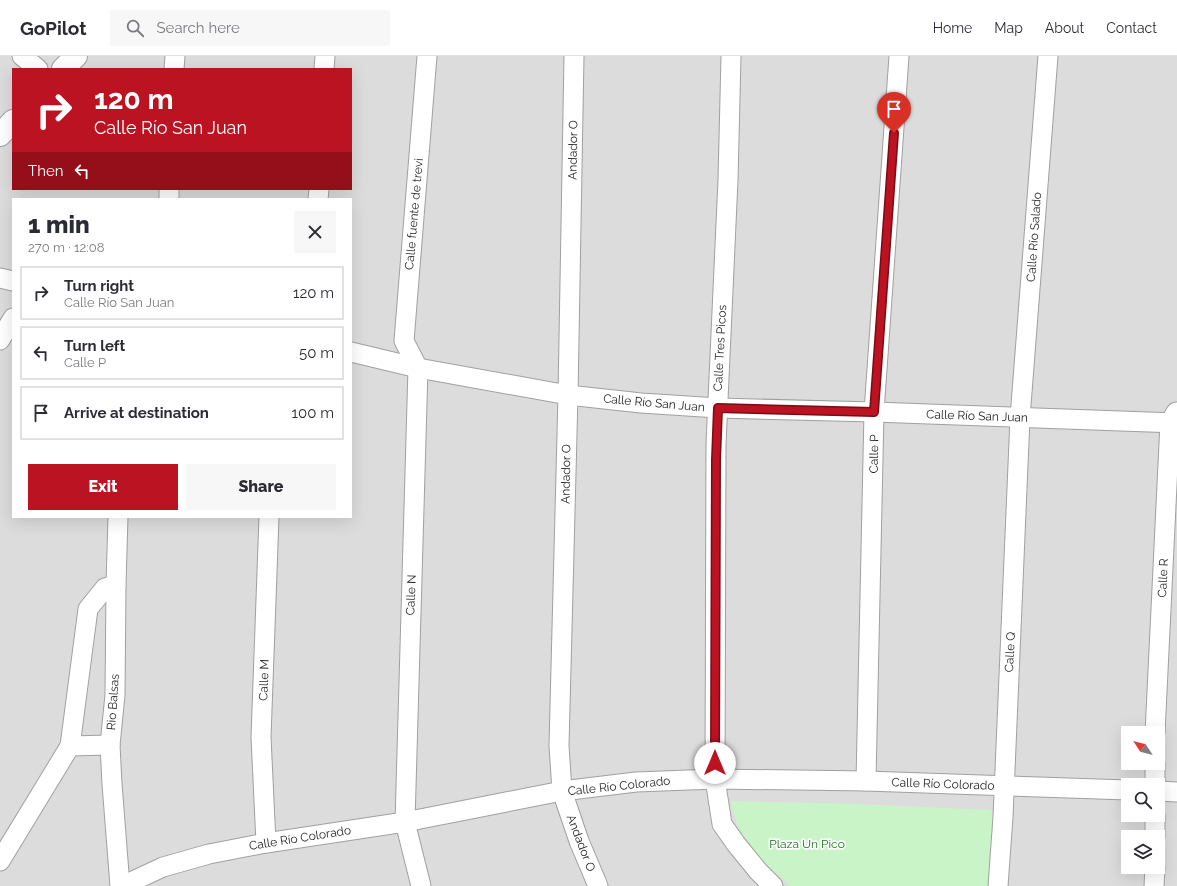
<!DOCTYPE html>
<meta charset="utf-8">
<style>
body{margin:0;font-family:Raleway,sans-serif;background:#f7f7f7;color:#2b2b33;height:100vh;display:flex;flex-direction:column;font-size:15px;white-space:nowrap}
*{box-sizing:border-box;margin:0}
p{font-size:13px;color:#7c7c81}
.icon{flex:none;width:22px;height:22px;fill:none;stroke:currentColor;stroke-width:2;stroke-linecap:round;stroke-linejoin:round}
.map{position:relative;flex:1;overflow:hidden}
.panel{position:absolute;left:12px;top:142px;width:340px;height:320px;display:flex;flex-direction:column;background:#fff;border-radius:0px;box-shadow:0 4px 16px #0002}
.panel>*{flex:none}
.hud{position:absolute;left:12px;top:12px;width:340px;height:122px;border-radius:0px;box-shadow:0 4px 16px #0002;background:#bb1322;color:#fff;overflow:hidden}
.needle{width:26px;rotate:306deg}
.tools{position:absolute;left:1121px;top:670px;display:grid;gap:8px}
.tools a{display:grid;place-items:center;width:44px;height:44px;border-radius:0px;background:#fff;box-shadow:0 4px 16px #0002;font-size:20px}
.pin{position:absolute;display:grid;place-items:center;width:34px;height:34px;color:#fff;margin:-41px -17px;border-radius:50% 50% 50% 0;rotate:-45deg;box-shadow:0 0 4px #0007}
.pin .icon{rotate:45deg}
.me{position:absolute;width:44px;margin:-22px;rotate:0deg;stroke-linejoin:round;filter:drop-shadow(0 0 3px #0008)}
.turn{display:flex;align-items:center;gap:14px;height:84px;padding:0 16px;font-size:18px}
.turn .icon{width:52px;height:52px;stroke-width:2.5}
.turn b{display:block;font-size:28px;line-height:34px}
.then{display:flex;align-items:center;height:38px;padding:0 16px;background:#0003;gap:8px;font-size:15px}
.round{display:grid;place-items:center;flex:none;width:42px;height:42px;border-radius:0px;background:#f7f7f7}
.head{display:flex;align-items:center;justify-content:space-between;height:68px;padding:0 16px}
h1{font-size:24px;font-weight:800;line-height:30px}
.action{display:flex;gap:8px;margin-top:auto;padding:8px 16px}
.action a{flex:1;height:46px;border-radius:0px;background:#bb1322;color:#fff;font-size:16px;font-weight:800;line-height:46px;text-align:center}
.action a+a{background:#f7f7f7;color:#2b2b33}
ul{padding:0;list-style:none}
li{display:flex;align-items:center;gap:12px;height:54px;margin:0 8px 6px;padding:0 8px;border:2px solid #e1e1e2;border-radius:0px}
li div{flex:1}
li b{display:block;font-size:15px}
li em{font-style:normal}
header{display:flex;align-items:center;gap:24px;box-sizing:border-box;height:56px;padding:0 20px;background:#fff;border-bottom:1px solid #e1e1e2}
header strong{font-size:19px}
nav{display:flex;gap:22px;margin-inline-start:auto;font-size:14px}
.search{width:280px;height:36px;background:#f7f7f7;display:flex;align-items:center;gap:10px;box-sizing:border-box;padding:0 14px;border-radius:0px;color:#7c7c81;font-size:15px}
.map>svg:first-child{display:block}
</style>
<header>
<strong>GoPilot</strong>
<div class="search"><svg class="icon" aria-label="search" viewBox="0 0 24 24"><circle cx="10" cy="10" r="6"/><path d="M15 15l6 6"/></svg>Search here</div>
<nav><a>Home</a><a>Map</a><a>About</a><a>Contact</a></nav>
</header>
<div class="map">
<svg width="1177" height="830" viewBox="0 0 1177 830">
<rect width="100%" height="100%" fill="#efebe7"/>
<!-- residential -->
<path fill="#dddcdc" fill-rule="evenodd" d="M0 0H1177V830H0ZM13 13H351V133H13ZM13 143H351V461H13ZM1128 677H1158V707H1128ZM1128 729H1158V759H1128ZM1128 781H1158V811H1128Z"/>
<!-- park -->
<polygon fill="#c9f4c8" points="730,745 855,748 991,754 993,764 988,830 791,830 762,805 738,771"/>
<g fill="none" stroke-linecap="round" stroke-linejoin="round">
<defs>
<g id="minor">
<polyline points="22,0 38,13"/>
<polyline points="574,0 568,339 559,690 562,735 579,785 598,830"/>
<polyline points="731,0 728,124 716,388 715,723 722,768 736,788 758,815 773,830"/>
<polyline points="174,13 175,0"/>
<polyline points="324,13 325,0"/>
<polyline points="169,143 169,133"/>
<polyline points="318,143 319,133"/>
<polyline points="0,222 13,225"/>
<polyline points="0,284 13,262"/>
<polyline points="351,296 418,312 568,339 641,347 718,352 874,356 1177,367"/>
<polyline points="118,461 116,529 115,639 110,689 112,728 120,830"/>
<polyline points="1155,677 1170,367 1176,356"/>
<polyline points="70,690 88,553 105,532 116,529"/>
<polyline points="866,725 874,356 899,0"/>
<polyline points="1155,729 1155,707"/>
<polyline points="1158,735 1177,736"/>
<polyline points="1155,759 1155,781"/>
<polyline points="266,787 261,681 269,461"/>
<polyline points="0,805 70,690 110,689"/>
<polyline points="122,830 163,811 209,798 266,787 405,766 562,735 636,726 715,723 866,725 1128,734"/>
<polyline points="421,830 405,766 418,312 404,285 427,0"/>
<polyline points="998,830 1003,761 1020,362 1048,0"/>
<polyline points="1154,830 1155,811"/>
</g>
<g id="tertiary">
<polyline points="63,13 76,0"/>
<polyline points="0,79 13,65"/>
</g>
</defs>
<!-- minor casing -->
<use href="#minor" stroke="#a0a0a0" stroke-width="21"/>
<!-- tertiary casing -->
<use href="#tertiary" stroke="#a0a0a0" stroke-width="24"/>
<!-- minor -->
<use href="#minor" stroke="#fff" stroke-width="19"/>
<!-- tertiary -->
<use href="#tertiary" stroke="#fff" stroke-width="22"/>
</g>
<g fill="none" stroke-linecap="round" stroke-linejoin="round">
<defs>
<polyline id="route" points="715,707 716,404 718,352 874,356 894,77"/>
</defs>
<!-- route casing -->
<use href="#route" stroke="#7a0c16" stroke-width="10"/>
<!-- route -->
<use href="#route" stroke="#bb1322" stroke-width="7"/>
</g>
<g text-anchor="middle" stroke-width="3.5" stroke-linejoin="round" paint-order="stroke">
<!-- street labels -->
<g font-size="12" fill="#1f1f1f" stroke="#fff">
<text transform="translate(573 94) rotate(-89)" y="4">Andador O</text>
<text transform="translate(414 158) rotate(-85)" y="4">Calle fuente de trevi</text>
<text transform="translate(1034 181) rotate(-86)" y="4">Calle Río Salado</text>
<text transform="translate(720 292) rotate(-87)" y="4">Calle Tres Picos</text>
<text transform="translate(654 347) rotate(5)" y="4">Calle Río San Juan</text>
<text transform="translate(977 360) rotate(2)" y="4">Calle Río San Juan</text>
<text transform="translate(874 398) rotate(-89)" y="4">Calle P</text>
<text transform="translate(566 418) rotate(-89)" y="4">Andador O</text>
<text transform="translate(1163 522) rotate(-87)" y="4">Calle R</text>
<text transform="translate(411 539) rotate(-88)" y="4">Calle N</text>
<text transform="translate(1010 596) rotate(-87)" y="4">Calle Q</text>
<text transform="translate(264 624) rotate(-88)" y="4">Calle M</text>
<text transform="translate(113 646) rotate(-86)" y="4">Rio Balsas</text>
<text transform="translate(943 728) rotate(2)" y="4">Calle Río Colorado</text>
<text transform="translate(619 730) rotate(-6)" y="4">Calle Río Colorado</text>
<text transform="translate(300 782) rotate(-9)" y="4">Calle Río Colorado</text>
<text transform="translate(581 787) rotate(69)" y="4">Andador O</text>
</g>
<!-- park labels -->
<g font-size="12" fill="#177416" stroke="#fff">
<text x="807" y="792">Plaza Un Pico</text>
</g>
</g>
</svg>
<div class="tools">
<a><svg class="needle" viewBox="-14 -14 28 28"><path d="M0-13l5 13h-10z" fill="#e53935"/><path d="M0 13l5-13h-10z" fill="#7c7c81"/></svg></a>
<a><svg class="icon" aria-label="search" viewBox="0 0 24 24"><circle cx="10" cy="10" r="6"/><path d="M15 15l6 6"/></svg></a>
<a><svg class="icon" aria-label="layers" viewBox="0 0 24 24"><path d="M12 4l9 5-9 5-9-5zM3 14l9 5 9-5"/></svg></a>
</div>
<div class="pin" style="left:894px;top:77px;background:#d93025"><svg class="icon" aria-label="arrive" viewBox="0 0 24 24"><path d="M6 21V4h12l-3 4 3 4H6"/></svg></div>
<svg class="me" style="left:715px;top:707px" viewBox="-20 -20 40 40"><circle r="19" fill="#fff"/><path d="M0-13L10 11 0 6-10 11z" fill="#bb1322"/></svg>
<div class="hud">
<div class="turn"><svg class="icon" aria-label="right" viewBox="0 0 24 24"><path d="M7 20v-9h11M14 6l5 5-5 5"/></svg><div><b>120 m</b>Calle Río San Juan</div></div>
<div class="then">Then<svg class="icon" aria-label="left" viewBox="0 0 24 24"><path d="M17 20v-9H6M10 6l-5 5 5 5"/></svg></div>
</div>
<section class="panel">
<div class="head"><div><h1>1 min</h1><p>270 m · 12:08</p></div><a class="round"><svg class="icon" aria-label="close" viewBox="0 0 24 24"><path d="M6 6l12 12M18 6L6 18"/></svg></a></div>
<ul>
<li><svg class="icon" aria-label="right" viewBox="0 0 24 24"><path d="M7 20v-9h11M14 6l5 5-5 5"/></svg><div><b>Turn right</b><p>Calle Río San Juan</p></div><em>120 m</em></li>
<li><svg class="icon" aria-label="left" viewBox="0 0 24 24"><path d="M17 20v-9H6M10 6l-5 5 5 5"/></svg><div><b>Turn left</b><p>Calle P</p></div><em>50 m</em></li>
<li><svg class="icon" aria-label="arrive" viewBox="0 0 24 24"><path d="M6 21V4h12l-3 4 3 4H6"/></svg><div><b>Arrive at destination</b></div><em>100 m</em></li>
</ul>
<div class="action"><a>Exit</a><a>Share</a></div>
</section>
</div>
